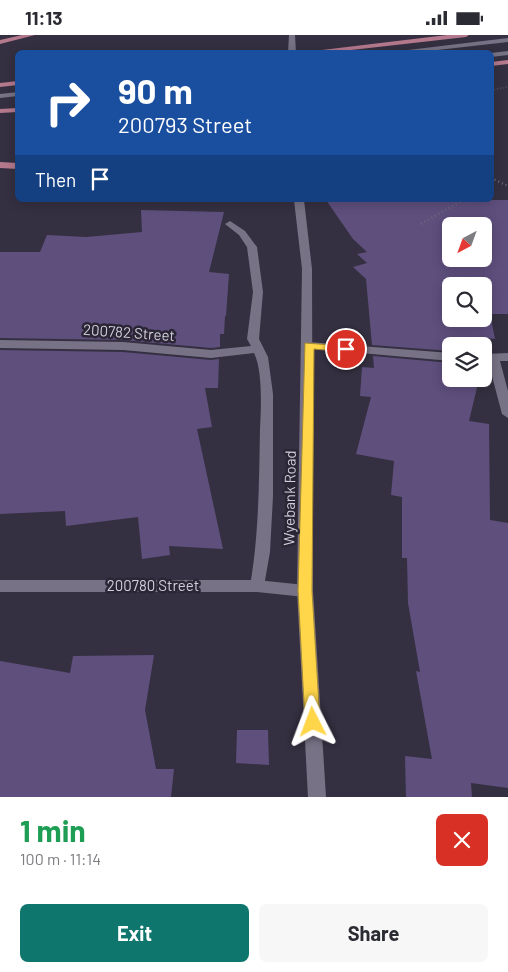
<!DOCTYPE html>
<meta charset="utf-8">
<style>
body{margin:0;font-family:Barlow,sans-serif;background:#f7f7f7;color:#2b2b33;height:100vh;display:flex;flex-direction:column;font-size:19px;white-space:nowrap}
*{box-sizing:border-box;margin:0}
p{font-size:16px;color:#7c7c81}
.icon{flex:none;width:28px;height:28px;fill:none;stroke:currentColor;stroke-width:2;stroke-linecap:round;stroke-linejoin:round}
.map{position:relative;height:762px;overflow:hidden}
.drawer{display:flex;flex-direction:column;background:#fff;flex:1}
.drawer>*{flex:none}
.guide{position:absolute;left:15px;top:15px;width:479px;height:152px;border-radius:8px;box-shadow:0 2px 12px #0003;background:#1a4fa0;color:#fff;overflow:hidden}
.needle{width:32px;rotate:221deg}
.buttons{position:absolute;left:442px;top:182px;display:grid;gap:10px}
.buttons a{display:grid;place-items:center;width:50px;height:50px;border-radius:8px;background:#fff;box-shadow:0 2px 12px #0003;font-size:25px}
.pin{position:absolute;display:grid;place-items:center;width:42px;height:42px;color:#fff;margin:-21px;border:2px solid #fff;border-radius:50%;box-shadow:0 1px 5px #0007}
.me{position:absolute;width:55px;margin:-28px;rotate:357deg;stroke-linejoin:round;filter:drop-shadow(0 0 4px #0008)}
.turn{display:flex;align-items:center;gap:18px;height:105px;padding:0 20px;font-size:22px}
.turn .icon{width:65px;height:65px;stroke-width:2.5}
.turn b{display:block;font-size:35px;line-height:42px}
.then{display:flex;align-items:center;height:48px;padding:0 20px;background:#0003;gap:10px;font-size:19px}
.round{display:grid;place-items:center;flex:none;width:52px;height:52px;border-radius:8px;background:#f7f7f7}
.headline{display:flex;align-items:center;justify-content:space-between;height:85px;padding:0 20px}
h1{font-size:30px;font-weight:700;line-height:38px;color:#1e9e55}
.primary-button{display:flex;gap:10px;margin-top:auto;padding:10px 20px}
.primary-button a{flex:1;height:58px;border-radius:8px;background:#0f766e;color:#fff;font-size:20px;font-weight:700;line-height:58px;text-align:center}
.primary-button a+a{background:#f7f7f7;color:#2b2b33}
.status{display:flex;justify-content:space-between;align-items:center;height:35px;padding:0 25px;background:#fff;direction:ltr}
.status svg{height:14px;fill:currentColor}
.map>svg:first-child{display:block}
</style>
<div class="status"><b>11:13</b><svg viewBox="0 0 49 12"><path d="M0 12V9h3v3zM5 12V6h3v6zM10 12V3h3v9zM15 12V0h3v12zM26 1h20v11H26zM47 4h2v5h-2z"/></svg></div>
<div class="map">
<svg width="508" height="762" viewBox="0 0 508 762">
<rect width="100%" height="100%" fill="#353041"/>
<!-- building -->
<g fill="#5e4f7d" fill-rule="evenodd">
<path d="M326 165H508V279H490L495 304 488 303 485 317 484 311H451V316L372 310 366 244 353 232 367 228 357 219 367 217 353 204ZM451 191H484V224H451ZM451 251H484V284H451Z"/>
<polygon points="141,175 224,177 209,237 229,239 226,281 225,281 224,299 220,299 220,312 211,313 123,305 0,303 0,217 40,217 47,200 86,202 142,197"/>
<polygon points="0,315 123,317 211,325 219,324 218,353 205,353 212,392 197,394 223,514 169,511 170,520 142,524 138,482 66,491 65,476 0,479"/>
<polygon points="373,321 451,328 451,344 479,344 469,386 489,389 490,485 508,488 508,753 471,748 472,762 406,762 405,721 432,724 416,636 420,637 408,568 407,523 402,523 402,462 391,460 394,426 356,419 371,362 360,361 362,332 374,333"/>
<polygon points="154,620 145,675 156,734 174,734 171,762 0,762 0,626 70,638 73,621"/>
<polygon points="237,695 268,695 269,730 236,728"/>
</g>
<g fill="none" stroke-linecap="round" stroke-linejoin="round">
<!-- path-far1 -->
<polyline stroke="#6d6978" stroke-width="2" stroke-dasharray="0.5 2.5" stroke-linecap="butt" points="491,55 508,52"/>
<!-- path -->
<g stroke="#6d6978" stroke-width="2.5" stroke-dasharray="1 3" stroke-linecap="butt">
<polyline points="491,143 508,151"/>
<polyline points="421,189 463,165"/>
</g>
<!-- service -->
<g fill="#777285" fill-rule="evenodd">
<polygon points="508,3 508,7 411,18 383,18"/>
<polygon points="508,16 508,20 491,22 491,18"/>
<polygon points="18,57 18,61 0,63 0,59"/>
<path d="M230 186 245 196 257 212 263 257 259 304 268 322 273 359V461L270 517 264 551 262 555 257 557 252 555 250 551C259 499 259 447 260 394 261 374 263 336 254 318L211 323 123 315 0 313V305L123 307 211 315 251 311 247 304 253 257 247 212 239 200 225 189Z"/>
</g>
<!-- minor -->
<g fill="#777285" fill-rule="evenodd">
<polygon points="308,307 451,318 451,326 304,313 302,311 304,309"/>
<polygon points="508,318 508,326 500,326 508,356 508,383 502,379 488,326 484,327 484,319"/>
<polygon points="0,545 257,545 305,550 310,552 313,556 310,560 305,562 257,557 0,557"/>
</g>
<!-- tertiary -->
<g fill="#777285" fill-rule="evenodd">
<polygon points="289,0 295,0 296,18 288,18"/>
<polygon points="294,165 304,165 312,234 313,556 326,762 308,762 297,556 302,234"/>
</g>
<!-- primary -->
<g fill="#b5798d" fill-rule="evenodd">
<polygon points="22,0 35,0 0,9 0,5"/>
<polygon points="447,0 469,0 466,2 325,18 297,18"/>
<polygon points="508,25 508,29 491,31 491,27"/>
<polygon points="18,46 18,50 0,52 0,48"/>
<polygon points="18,73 18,77 0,78 0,74"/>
<polygon points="0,127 18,128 18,134 0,133"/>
</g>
</g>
<!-- route -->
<polygon fill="#ffd54a" stroke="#a68a30" points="305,308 346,311 351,314 346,317 314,314 312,556 320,687 318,692 313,694 307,692 305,687 298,556"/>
<g text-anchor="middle" stroke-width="5" stroke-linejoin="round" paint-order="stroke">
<!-- street labels -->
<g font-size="15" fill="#d2cfda" stroke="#2b2636">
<text transform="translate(129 298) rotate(4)" y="5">200782 Street</text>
<text transform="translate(290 463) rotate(-89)" y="5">Wyebank Road</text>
<text x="153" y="556">200780 Street</text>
</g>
</g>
</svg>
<div class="buttons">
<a><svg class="needle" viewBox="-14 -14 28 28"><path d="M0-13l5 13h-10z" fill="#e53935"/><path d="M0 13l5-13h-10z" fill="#7c7c81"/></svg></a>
<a><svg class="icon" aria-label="search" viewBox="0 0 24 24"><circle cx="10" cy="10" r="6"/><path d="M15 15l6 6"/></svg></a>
<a><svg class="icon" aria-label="layers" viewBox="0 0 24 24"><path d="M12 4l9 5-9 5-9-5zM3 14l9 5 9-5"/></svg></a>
</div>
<div class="pin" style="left:346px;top:314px;background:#d93025"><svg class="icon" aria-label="arrive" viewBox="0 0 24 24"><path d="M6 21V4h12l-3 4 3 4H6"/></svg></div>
<svg class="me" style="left:313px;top:687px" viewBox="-20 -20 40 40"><path d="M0-17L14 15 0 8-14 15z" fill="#ffd54a" stroke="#fff" stroke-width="4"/></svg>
<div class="guide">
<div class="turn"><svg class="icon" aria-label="right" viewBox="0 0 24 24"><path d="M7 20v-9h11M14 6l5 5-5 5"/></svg><div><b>90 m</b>200793 Street</div></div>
<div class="then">Then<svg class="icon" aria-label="arrive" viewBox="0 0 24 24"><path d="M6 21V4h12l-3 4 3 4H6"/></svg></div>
</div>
</div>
<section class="drawer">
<div class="headline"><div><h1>1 min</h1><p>100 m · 11:14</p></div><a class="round" style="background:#d93025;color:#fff"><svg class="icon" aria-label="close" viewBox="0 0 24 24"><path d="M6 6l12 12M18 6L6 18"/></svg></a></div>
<div class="primary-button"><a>Exit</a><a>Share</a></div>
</section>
